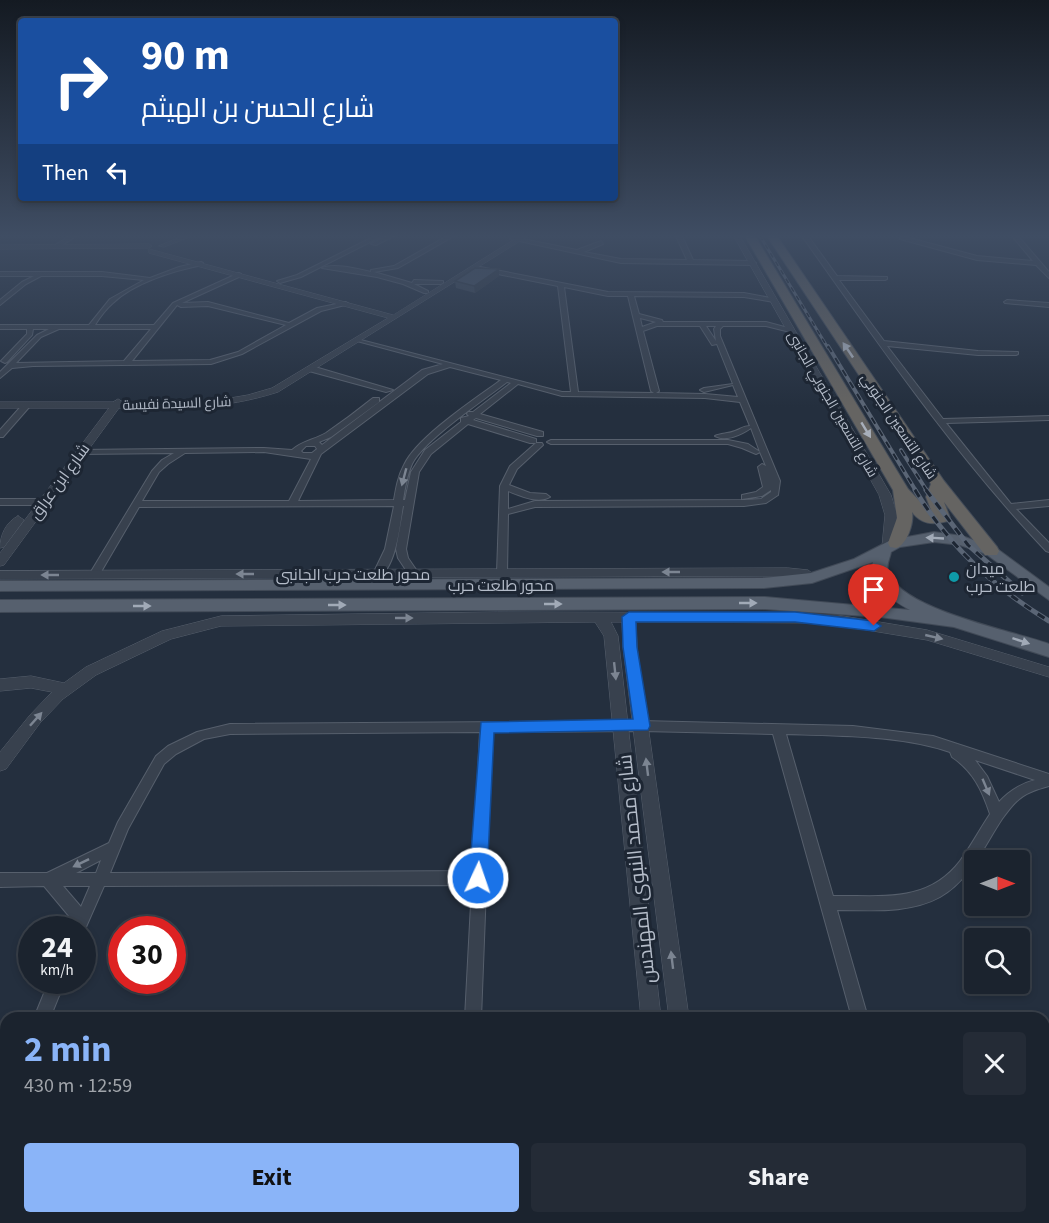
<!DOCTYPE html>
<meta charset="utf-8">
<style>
body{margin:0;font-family:"Source Sans 3",Cairo,sans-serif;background:#242b36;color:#f1f3f6;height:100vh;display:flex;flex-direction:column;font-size:22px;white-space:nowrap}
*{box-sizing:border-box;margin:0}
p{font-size:20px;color:#a0a4aa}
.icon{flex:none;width:33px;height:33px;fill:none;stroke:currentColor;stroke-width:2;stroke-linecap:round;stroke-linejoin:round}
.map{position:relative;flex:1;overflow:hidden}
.sheet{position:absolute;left:0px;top:1012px;width:1050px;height:212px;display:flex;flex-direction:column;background:#1b232e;border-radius:18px 18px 0 0;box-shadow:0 3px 9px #0003,0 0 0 2px #39404a}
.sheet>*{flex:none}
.guide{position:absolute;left:18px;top:18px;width:600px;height:183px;border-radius:6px;box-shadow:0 3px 9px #0003,0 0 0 2px #39404a;background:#1a4fa0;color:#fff;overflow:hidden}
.needle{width:39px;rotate:90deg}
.tools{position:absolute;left:964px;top:850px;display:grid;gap:12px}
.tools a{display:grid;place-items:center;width:66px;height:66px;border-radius:6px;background:#1b232e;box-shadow:0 3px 9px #0003,0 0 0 2px #39404a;font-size:30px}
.speed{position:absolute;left:18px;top:916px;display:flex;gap:12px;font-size:30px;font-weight:700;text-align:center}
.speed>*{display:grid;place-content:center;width:78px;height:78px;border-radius:50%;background:#1b232e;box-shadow:0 3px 9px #0003,0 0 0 2px #39404a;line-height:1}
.speed small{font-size:15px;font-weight:400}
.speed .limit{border:9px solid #d22;background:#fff;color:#111}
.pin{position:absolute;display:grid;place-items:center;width:51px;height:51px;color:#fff;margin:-62px -26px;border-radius:50% 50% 50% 0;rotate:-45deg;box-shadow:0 0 6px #0007}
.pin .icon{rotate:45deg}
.me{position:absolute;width:66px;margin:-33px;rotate:3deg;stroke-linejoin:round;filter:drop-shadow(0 0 4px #0008)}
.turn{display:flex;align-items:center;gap:21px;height:126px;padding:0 24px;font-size:27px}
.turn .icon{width:78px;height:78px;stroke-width:2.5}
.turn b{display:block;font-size:42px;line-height:51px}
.then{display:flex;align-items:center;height:57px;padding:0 24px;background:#0003;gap:12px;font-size:22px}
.round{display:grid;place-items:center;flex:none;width:63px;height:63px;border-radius:6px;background:#242b36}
.headline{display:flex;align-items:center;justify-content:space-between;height:102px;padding:0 24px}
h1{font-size:36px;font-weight:700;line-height:45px;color:#8ab4f8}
.action{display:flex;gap:12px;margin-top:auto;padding:12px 24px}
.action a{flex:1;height:69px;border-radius:6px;background:#8ab4f8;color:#111;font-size:24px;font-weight:700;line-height:69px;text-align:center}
.action a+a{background:#242b36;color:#f1f3f6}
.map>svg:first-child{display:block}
</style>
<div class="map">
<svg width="1049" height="1223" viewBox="0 0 1049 1223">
<rect width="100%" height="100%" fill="#242f3e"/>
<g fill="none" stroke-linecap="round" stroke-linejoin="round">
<defs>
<g id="minor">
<polygon points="69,236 76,236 58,248 54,248 54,246"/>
<polygon points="375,236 382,236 301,277 280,283 277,281 297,275"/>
<polygon points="387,236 394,236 376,245 371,244"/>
<path d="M447 236H454L398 268 374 272 412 283 414 280 443 281V283L441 284H414L428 291V293H424L403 284 377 277 322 268C335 263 357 269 371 272V270L394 266Z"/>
<polygon points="676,236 682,236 693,260 753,261 756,263 753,265 621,263 510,239 513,237 577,250 601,241 603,244 584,252 621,259 687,260"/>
<path d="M802 236H808L837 276 887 277V279L885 280H839L884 341 978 351 1018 352V354L1016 355H978L887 346 943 419 1049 416V420L946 423 1011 504 1049 500V506L1016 509 1049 543V552L1046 551C954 454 878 343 802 236Z"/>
<polygon points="902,236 977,256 1033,261 1012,236 1018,236 1049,272 1049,278 1036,265 977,260 900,239"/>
<path d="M201 262 203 263V265C175 270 134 283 113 303 106 309 100 317 95 325H154L173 303 239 273 241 274V276L182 303 208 302 289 323 317 308 346 302 349 304 321 311 242 354 211 364 33 366 12 368 0 378V372L37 335 49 329H33L32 335 7 362 5 363 1 361 27 334V329H0V325H89L110 299 144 280 102 276H41L26 284 0 305V300L22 282 34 276H0V272H102L150 278 179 267ZM177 305 181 307 208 306 286 325 238 352 210 360 132 361ZM59 329H151L124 361 16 363 41 337Z"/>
<path d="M475 266 608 292 744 293 776 299V301L774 302 744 297 634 296 639 314 662 320 663 322H766L792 329V331L790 332 766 326H723L720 329V336L780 481 778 495 766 503 744 506 535 507 508 514 507 573 502 576 498 575 497 573 500 486 510 466 536 443H542L543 445 517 469 509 485 530 493 546 494 550 497C538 504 521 496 508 491V509L535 501 744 500 761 499 771 492V490L762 496 742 499V495L756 492 763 487 758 467 762 464 766 466 760 452 756 454 742 448 728 444H551L547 442 551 440H728L748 444 760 452 751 428C741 435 726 442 715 436 721 433 728 434 735 431 741 429 743 426 750 426L740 402 705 398 562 396 518 384 480 414 543 432V436H537L476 418 473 420 536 439V443H530L468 424 431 454 419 472 406 549 408 558 419 574 418 576H410L398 558 396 549 404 506H403C400 524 396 569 378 577L373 574 385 549 394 506 139 507 98 577H90L89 575 152 471 162 460 174 453 81 454 77 452 78 450 264 448 292 450C302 441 314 440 326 433 342 422 358 410 373 398H379V402L331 437 319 442 322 445 422 370 443 364 357 341V339L562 392H571L558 286 473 269 472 268ZM564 287 608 296H628L651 391 654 393 578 392ZM640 318 656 322 642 327ZM657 326H700L712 345 717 344 733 384 704 388 700 390 704 392 733 385 738 397 705 394 656 393 659 391 643 331ZM706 326H716L714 329 716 341ZM450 367 501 380C475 399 417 437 404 465 398 476 396 488 394 500L298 501 321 454 325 451 428 374ZM507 382 511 383 473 412H468L467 414 469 416 461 418V422L425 450 411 472 405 500H403C405 488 407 475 412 464 424 440 484 400 507 382ZM306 446H315L317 449 312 453H303L301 451ZM264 452 311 459 289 501H142L159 472 168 464 185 453Z"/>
<polygon points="1007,300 1049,303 1049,307 1005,303 1004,302"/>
<polygon points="309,367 315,367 393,390 386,392 309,371"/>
<polygon points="24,403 31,405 3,437 0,437 0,430"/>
<polygon points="0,499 43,499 47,502 43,505 0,505"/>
<path d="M642 721 853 726 933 736 1049 774V786C1043 788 1037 789 1031 792 1018 797 1010 808 1002 819 984 846 970 880 940 897 909 914 871 910 837 910L868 1018H852L773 734 642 731 492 732 481 1018H465L472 885 104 886 82 936V930H71L74 922 44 886 0 887V873H47L109 843 118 822 156 756 168 746 197 732 230 724ZM480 732 473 871 110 873 128 829 164 764 176 754 204 739 230 734ZM786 734C838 736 901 735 950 752L952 757C973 771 982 790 990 814 980 829 971 846 960 861 927 904 881 895 833 896ZM975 760 1035 780C1020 784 1009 791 999 802L987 776ZM101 860 96 873H76ZM63 886H90L81 907Z"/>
<polygon points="49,981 65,981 50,1018 34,1018"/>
<polygon points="1049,1061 1049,1093 1044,1093 1044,1063"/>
<polygon points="6,1097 6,1126 0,1129 0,1100"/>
<rect x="455" y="1218" width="18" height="5"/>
<polygon points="908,1218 926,1218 927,1223 909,1223"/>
</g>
<g id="tertiary">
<polygon points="183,236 192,236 164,247 159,246"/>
<path d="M520 236H528L278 392C222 410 177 408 119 408L4 565 0 566V553L109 408H0V402H113L118 399 123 402H207L248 395 272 388 388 318 149 253V249L393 315Z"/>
<polygon points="734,236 740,236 891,495 897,515 892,550 888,551 882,547 885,515 879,495"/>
<polygon points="0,245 149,244 152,246 149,248 0,249"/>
<path d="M18 516 24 520 4 547 0 548C0 535 6 522 18 516Z"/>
<polygon points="788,568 808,570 818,578 812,582 800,577 788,576 0,579 0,571"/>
<polygon points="498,612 825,613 927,630 1049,667 1049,677 927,640 825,623 636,622 637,647 689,1018 669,1018 623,647 622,622 611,622 618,636 661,1018 641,1018 604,636 595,622 221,626 171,639 96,675 63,699 40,723 6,769 0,771 0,752 30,715 52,692 31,688 0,691 0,679 31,676 64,683 86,667 162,631 221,616"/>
<polygon points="657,1218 681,1218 682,1223 658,1223"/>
<polygon points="692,1218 716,1218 717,1223 693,1223"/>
</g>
<path id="primary" d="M934 532 962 536 996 548 1049 587V600L986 554 960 545 934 542 900 547 891 552C890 558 886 565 888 570 896 609 1014 631 1049 644V657L954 627 880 617 765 609 0 612V600L765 597 910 610C894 601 866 584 873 562L812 583 764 588 0 591V581L764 578 811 573 854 559 891 540Z"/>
<path id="trunk" d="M745 236H755L908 489 933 515 926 497 931 484 767 236H777L944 481 997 547 999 551 997 555H985L944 502 950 518 948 521C933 525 922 525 912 512 914 523 907 545 896 548L890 547 888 543 897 518 893 490Z"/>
</defs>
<!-- minor casing -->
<use href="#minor" stroke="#565f6c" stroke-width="2"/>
<!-- tertiary casing -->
<use href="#tertiary" stroke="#565f6c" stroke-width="1"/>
<!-- primary casing -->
<use href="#primary" stroke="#414a57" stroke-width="2"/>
<!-- trunk casing -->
<use href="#trunk" stroke="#434c59" stroke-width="2"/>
<!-- minor -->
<use href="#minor" fill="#38414e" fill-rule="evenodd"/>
<!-- tertiary -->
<use href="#tertiary" fill="#38414e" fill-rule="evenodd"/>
<!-- primary -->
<use href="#primary" fill="#56606e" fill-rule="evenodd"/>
<!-- trunk -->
<use href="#trunk" fill="#656462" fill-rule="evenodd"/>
<defs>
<polyline id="rail-far2" points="760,236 828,348"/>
<g id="rail-far1">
<polyline points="828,346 916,491"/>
<polyline points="901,450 927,491"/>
</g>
<g id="rail">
<path d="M915 490C950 547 992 586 1049 621"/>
<polyline points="926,490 968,545 1022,593"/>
</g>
</defs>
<!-- rail-far2 casing -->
<use href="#rail-far2" stroke="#5a6575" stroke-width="3"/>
<!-- rail-far1 casing -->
<use href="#rail-far1" stroke="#5a6575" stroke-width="4"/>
<!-- rail casing -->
<use href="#rail" stroke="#5a6575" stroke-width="5"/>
<!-- rail-far2 -->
<use href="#rail-far2" stroke="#1d2633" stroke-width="1.5" stroke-dasharray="5" stroke-linecap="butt"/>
<!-- rail-far1 -->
<use href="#rail-far1" stroke="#1d2633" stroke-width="2" stroke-dasharray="7" stroke-linecap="butt"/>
<!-- rail -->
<use href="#rail" stroke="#1d2633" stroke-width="3" stroke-dasharray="8" stroke-linecap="butt"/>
</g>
<!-- wall -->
<polygon fill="#3b4654" points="499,269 499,276 475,293 456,288 455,281"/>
<!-- shaded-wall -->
<polygon fill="#303945" points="499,269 499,276 475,293 474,286"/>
<!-- building -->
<polygon fill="#455162" stroke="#303945" stroke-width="1.5" points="475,268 499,269 474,286 455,281"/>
<!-- one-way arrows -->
<defs><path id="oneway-solid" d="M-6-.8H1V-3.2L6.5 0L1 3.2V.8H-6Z" transform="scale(1.5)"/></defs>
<g fill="#a8afba">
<use href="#oneway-solid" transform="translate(848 350) rotate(-124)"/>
<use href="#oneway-solid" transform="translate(866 430) rotate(59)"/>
</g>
<g fill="#7c8592">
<use href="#oneway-solid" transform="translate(404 477) rotate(105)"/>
<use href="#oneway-solid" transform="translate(671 572) rotate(180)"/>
<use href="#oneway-solid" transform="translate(245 574) rotate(180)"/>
<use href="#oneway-solid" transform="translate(50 575) rotate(180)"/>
<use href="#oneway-solid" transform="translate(404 618)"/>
<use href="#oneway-solid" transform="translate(934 637) rotate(13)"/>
<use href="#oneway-solid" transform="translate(615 671) rotate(84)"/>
<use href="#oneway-solid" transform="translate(36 719) rotate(-48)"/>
<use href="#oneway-solid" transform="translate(647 767) rotate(-97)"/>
<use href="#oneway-solid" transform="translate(986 787) rotate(67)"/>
<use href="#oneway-solid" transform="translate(81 863) rotate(154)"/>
<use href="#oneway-solid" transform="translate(672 960) rotate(-97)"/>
</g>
<g fill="#a1aab7">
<use href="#oneway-solid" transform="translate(935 538) rotate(-177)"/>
<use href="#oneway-solid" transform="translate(748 603)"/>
<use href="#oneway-solid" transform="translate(553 604)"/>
<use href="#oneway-solid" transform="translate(337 605)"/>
<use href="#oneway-solid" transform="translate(142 606)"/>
<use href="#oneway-solid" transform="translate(1021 641) rotate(18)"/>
</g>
<!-- sky -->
<linearGradient id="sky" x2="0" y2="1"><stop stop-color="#141a22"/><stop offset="0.58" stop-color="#3f4d63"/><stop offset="1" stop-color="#3f4d63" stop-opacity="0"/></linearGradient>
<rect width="1049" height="407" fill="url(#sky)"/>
<!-- route -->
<polygon fill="#1a73e8" stroke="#114b97" stroke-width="1.5" points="629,612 795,612 874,621 881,626 874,631 795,622 636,622 637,647 650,726 648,730 494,733 487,878 485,885 478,887 472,885 469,878 481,722 633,719 623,647 622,617"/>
<!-- markers -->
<circle fill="#0f9aa8" stroke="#1d2633" stroke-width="2" cx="954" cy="577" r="6"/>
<g text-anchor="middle" stroke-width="6" stroke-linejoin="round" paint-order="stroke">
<!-- far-street labels -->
<g font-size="14" fill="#b4bcc9" stroke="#1d2633">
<text transform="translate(177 403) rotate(-2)" y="5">شارع السيدة نفيسة</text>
<text transform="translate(833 404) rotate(60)" y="5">شارع التسعين الجنوبي الجانبى</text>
<text transform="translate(899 426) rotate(56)" y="5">شارع التسعين الجنوبي</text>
</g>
<!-- street labels -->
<g font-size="16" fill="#b4bcc9" stroke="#1d2633">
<text transform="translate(59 481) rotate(-54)" y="6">شارع ابن عراق</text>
<text x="353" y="580">محور طلعت حرب الجانبى</text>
<text x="501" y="591">محور طلعت حرب</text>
</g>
<!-- poi labels -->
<g font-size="16" fill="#b4bcc9" stroke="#1d2633" text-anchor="start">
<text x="966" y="574">ميدان<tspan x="966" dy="18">طلعت حرب</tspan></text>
</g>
<!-- near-street labels -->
<g font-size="20" fill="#b4bcc9" stroke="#1d2633">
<text transform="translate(636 869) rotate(-96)" y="7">شارع محمد النبوى المهندس</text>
</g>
</g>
</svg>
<div class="tools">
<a><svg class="needle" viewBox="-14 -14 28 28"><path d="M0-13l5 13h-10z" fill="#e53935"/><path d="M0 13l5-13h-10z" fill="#a0a4aa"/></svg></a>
<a><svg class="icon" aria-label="search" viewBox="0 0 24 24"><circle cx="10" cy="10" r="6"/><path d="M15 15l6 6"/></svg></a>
</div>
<div class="speed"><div>24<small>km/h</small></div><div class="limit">30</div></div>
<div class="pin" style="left:874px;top:626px;background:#d93025"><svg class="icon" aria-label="arrive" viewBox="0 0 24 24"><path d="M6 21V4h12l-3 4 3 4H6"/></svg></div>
<svg class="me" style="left:478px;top:878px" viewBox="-20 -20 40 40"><circle r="17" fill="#1a73e8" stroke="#fff" stroke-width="3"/><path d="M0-11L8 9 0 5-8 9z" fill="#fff"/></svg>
<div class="guide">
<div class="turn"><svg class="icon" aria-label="right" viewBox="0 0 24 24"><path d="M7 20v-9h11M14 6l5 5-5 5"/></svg><div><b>90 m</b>شارع الحسن بن الهيثم</div></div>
<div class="then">Then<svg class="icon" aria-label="left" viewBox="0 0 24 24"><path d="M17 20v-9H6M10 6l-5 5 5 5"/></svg></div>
</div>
<section class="sheet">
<div class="headline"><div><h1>2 min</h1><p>430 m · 12:59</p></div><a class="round"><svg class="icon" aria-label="close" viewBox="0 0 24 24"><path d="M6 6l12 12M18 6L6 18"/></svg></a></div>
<div class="action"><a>Exit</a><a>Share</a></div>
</section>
</div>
